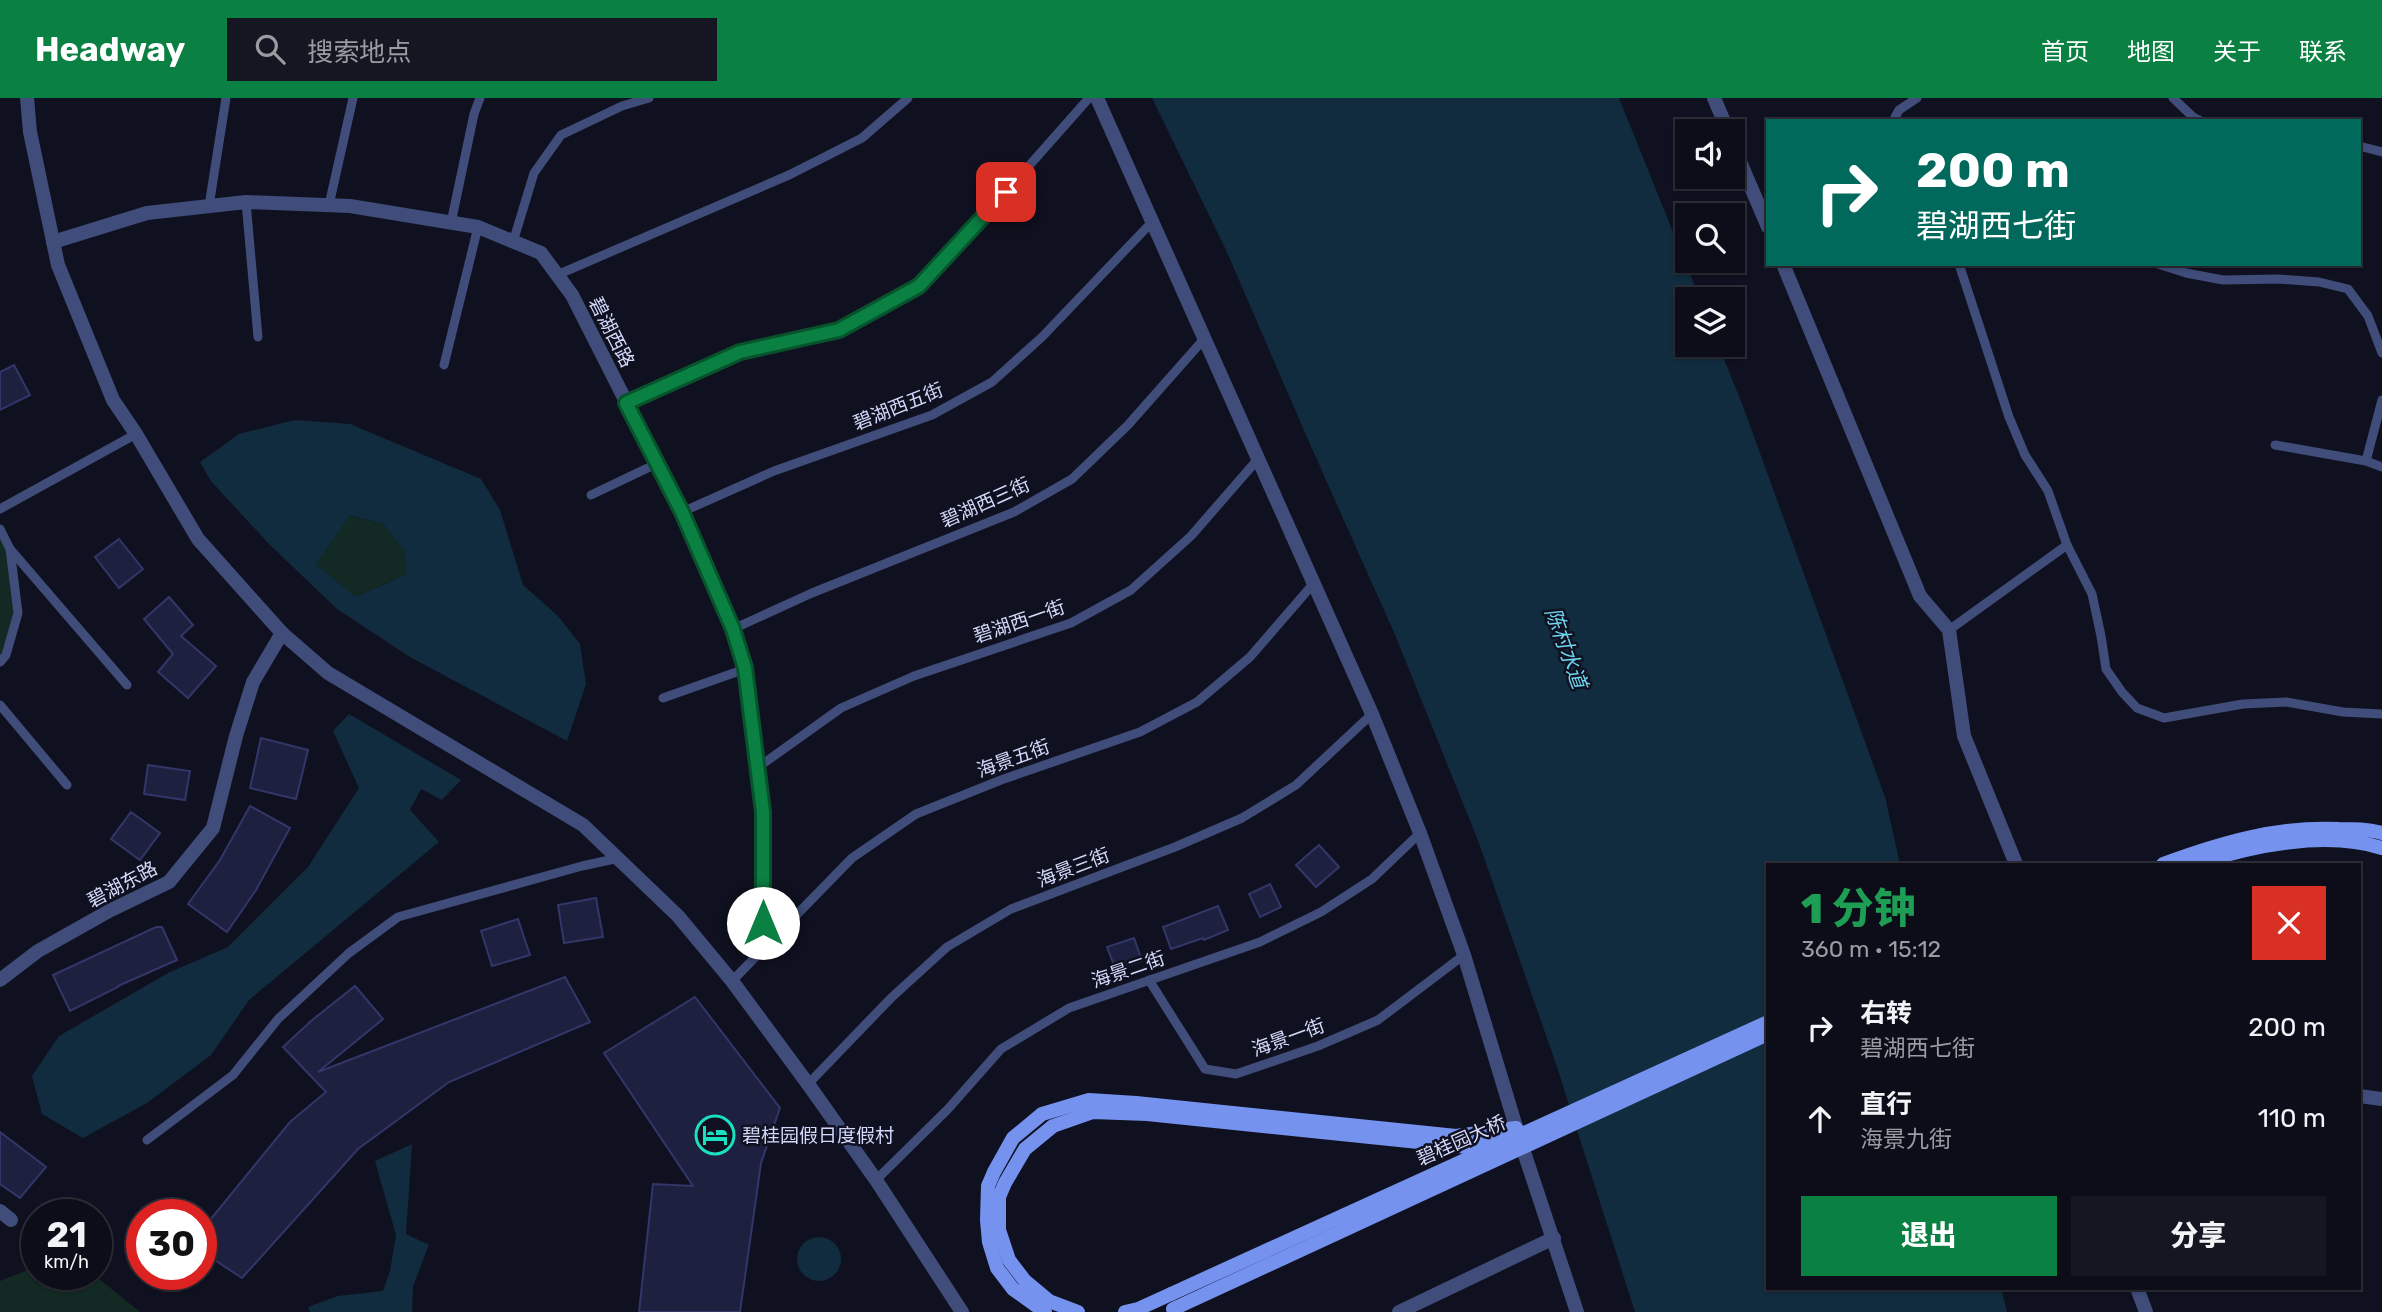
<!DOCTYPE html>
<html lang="zh">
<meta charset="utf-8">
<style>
body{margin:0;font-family:Rubik,"Noto Sans SC",sans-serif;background:#151621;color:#f1f3f6;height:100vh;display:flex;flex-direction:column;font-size:26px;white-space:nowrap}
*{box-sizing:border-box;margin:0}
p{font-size:23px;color:#9a9ca2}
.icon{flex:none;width:38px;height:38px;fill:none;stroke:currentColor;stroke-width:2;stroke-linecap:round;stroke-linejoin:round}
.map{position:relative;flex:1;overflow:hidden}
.drawer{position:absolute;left:1766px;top:765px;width:595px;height:427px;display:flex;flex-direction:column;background:#0c0d18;border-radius:0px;box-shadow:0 2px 5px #0004,0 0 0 2px #2c2d37}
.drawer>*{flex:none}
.banner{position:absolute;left:1766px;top:21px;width:595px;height:147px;border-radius:0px;box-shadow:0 2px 5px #0004,0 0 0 2px #2c2d37;background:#00695c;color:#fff;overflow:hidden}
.buttons{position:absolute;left:1675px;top:21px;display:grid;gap:14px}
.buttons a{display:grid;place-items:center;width:70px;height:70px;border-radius:0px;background:#0c0d18;box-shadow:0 2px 5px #0004,0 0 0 2px #2c2d37;font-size:35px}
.speed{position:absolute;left:21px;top:1101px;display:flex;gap:14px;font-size:35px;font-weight:700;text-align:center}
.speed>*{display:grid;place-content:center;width:91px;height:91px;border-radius:50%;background:#0c0d18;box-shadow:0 2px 5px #0004,0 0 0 2px #2c2d37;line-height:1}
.speed small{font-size:18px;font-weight:400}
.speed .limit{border:10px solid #d22;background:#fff;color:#111}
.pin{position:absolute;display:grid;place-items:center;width:60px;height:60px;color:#fff;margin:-30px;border-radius:14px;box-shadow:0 4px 10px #0006}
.me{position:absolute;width:77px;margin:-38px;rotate:0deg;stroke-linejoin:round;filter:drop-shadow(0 0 5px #0008)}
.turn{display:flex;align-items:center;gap:24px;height:147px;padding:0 35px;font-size:32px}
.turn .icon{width:91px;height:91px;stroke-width:2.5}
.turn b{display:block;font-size:49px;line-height:60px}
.round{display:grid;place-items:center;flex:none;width:74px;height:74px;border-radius:0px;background:#151621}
.head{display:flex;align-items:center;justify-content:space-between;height:119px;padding:0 35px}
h1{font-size:42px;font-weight:800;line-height:52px;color:#1e9e55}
.cta{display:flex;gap:14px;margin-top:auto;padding:14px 35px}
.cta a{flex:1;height:80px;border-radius:0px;background:#0b8043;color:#fff;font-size:28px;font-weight:800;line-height:80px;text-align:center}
.cta a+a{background:#151621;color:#f1f3f6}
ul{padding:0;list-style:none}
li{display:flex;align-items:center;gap:21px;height:91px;padding:0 35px}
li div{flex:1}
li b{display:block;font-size:26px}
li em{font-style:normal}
header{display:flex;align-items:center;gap:42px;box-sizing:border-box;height:98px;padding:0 35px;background:#0b8043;color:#fff}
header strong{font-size:33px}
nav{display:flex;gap:38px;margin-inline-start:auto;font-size:24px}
.search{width:490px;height:63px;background:#151621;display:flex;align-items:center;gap:18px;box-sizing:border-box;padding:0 24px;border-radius:0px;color:#9a9ca2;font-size:26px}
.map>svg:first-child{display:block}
</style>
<header>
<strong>Headway</strong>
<div class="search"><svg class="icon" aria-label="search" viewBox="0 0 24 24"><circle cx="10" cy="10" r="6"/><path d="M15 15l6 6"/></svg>搜索地点</div>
<nav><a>首页</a><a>地图</a><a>关于</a><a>联系</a></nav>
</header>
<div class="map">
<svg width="2382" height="1214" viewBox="0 0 2382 1214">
<rect width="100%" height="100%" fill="#101120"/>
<!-- green -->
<g fill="#132923">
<polygon points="349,417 383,426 403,451 407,476 356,499 316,466"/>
<polygon points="0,431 10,451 18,515 0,564"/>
<polygon points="33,1170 37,1170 37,1176 93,1176 140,1214 0,1214 0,1183"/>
</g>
<!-- water -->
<g fill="#112c3e" fill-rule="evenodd">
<polygon points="1152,0 1619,0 1700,201 1687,201 1687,247 1718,247 1741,303 1885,699 1900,766 1768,766 1768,1190 2001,1190 2007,1214 1635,1214 1556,966 1479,745 1396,539 1306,337 1226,152"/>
<path d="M295 322 350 326 481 381 500 412 523 487 557 517 580 546 586 586 567 643 410 559 337 511 268 445 211 383 200 364 239 336ZM350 417 383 426 403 451 407 476 356 499 316 466Z"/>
<polygon points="349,616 461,682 442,702 421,691 410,712 439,744 249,902 211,957 147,1005 83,1040 42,1016 32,978 59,938 168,875 228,849 308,769 359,690 333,633"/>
<polygon points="412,1046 406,1136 429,1147 413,1188 412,1214 310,1214 308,1209 338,1198 383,1193 390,1173 396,1137 375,1063"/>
<circle cx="819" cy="1161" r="22"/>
</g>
<!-- building -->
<g fill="#1e203f" stroke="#323668" stroke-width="2">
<polygon points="14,267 30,297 0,312 0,274"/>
<polygon points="119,441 143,471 119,490 95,459"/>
<polygon points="169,499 193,527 181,538 216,568 188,600 158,574 173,556 144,521"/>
<polygon points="261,640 308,652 296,701 250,690"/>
<polygon points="148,667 190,673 185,702 144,696"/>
<polygon points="250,708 290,730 256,792 227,834 188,806 220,762"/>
<polygon points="131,714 160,735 140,762 111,741"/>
<polygon points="1319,747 1339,769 1316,789 1296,767"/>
<polygon points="1270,786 1281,809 1260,819 1249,796"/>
<polygon points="596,800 603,839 564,845 558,807"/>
<polygon points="1218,808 1228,832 1204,842 1203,840 1171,851 1163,829"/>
<polygon points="518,821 530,857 492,868 481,833"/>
<polygon points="156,829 162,829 177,862 118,888 118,889 70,913 53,877"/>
<polygon points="1134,840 1142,863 1116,872 1107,849"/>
<polygon points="565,879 590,924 449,984 358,1051 242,1180 201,1153 201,1133 290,1024 326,994 283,949 311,923 355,888 383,921 318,974"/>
<polygon points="695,899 780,1010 761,1065 740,1214 639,1214 653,1086 693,1088 604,955"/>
<polygon points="0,1034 46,1069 20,1100 0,1086"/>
</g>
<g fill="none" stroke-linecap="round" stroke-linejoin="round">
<!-- service -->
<g stroke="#404d7a" stroke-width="9">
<polyline points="2173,0 2193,19 2201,23"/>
<polyline points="1893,23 1899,12 1917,0"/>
<polyline points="2359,48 2382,54"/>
<polyline points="246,104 258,239"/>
<polyline points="329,107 353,0"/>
<polyline points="209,108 226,0"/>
<polyline points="451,125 474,16 480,0"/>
<polyline points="513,144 534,75 561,37 622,8 649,0"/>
<polyline points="1959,166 2009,319 2025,357 2048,393 2067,447 2092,496 2101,538 2106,571 2122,594 2137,610 2164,620 2243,606 2286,604 2343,614 2382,616"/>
<polyline points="2158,166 2186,175 2223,182 2278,181 2319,184 2348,191 2368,218 2382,255"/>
<polyline points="557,177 789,77 862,40 908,0"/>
<polyline points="444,267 478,129"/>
<polyline points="626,305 740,254 839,232 919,188 989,113 1089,0"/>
<polyline points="2275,347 2366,363 2382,369"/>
<polyline points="2366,363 2382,302"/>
<polyline points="591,397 656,366"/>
<polyline points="0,411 136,336"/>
<polyline points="682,414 774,373 932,317 992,284 1042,239 1152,124"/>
<polyline points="0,431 10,451 18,515 6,557 0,564"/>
<polyline points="10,451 127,587"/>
<polyline points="733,531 812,495 1014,414 1072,381 1128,327 1204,241"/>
<polyline points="1949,532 2067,447"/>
<polyline points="663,600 745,571"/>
<polyline points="0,607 67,687"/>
<polyline points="757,670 841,610 914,578 1071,525 1131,492 1191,438 1258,361"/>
<polyline points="1149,882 1205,971 1236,976 1318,948 1378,922 1464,857"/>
<polyline points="732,883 852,760 916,716 1001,682 1140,634 1197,604 1250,559 1314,485"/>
<polyline points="808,986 891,900 947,849 1011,811 1175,749 1242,720 1296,687 1372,616"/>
<polyline points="147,1042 233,977 278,921 349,855 398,819 582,768 619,760"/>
<polyline points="876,1082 948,1011 1001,951 1069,910 1260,844 1321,814 1372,781 1420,735"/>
</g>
<!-- minor -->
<g stroke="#404d7a" stroke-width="14">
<polyline points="27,0 30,34 58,167 113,302 136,336 198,441 282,535 328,575 583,727 678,818 732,883 808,986 876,1082 962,1214"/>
<polyline points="1097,0 1372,616 1420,735 1464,857 1520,1042 1577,1214"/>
<polyline points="1714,0 1728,33"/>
<polyline points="1732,45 1768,129"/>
<polyline points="53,144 147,115 246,104 350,108 478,129 541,155 572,197 682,414 733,531 745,571 763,714 763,852"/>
<polyline points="1783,166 1920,498 1949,532 1964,638 2016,766"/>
<polyline points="0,882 38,853 109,813 169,784 213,730 236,638 253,584 282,535"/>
<polyline points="2359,998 2382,1001"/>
<polyline points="0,1113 11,1122"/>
<polyline points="2137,1190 2146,1214"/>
<polyline points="1399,1214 1554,1140"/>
</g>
<!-- secondary -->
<g stroke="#7592ef" stroke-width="14">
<path d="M2163 766C2220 745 2277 728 2339 731 2354 731 2368 731 2382 735"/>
<path d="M2196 766C2250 748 2325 732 2382 750"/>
<polyline points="1045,1214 1013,1191 997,1170 989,1144 987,1122 988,1088 994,1074 1013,1040 1042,1016 1089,1002 1136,1005 1456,1038 1516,1030"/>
<polyline points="1078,1214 1049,1203 1025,1183 1009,1162 999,1132 999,1099 1005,1085 1025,1051 1053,1028 1093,1014 1147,1016 1467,1049 1495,1046"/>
<polyline points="1125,1214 1138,1211 1171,1196"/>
</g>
<!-- secondary-bridge -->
<g stroke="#7592ef" stroke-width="14">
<polyline points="1171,1196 1768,924"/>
<polyline points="1173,1211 1768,936"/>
</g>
</g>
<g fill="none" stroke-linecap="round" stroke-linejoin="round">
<defs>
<polyline id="route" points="763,825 763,714 745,570 733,531 682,414 626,305 740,254 839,232 919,188 1006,94"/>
</defs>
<!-- route casing -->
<use href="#route" stroke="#07532c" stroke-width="18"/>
<!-- route -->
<use href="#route" stroke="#0b8043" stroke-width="12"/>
</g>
<!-- icons -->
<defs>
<symbol id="hotel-ring" viewBox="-11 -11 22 22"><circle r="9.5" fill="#101120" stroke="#1ae0c0" stroke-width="1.5"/><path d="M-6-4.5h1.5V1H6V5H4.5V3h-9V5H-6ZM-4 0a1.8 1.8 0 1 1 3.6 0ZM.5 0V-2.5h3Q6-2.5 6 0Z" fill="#1ae0c0"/></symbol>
</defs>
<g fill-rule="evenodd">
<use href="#hotel-ring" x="693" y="1015" width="44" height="44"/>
</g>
<g text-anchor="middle" stroke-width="5" stroke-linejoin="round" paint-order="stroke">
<!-- street labels -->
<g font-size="19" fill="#d3d9fa" stroke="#101120">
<text transform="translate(612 234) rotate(63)" y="7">碧湖西路</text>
<text transform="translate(898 308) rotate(-22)" y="7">碧湖西五街</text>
<text transform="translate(985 404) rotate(-24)" y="7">碧湖西三街</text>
<text transform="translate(1019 523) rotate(-19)" y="7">碧湖西一街</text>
<text transform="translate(1013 660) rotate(-20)" y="7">海景五街</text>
<text transform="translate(1073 769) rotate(-21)" y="7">海景三街</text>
<text transform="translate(122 786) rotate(-28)" y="7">碧湖东路</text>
<text transform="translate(1128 871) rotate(-19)" y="7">海景二街</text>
<text transform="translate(1288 939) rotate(-20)" y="7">海景一街</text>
<text transform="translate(1461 1042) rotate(-24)" y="7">碧桂园大桥</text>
</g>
<!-- poi labels -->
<g font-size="19" fill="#d3d9fa" stroke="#101120" text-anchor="start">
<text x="742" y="1044">碧桂园假日度假村</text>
</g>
<!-- water labels -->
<g font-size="21" font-style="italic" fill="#6dd4ee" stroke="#101120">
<text transform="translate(1566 550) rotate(70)" y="7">陈村水道</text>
</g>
</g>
</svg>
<div class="buttons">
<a><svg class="icon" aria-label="sound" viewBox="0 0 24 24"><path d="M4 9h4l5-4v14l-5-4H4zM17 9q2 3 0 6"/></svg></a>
<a><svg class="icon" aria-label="search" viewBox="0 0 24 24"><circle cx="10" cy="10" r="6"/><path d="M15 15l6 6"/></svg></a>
<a><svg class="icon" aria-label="layers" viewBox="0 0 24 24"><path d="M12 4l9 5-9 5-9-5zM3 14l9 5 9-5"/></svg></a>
</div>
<div class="speed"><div>21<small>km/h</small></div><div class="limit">30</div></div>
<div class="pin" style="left:1006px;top:94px;background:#d93025"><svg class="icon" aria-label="arrive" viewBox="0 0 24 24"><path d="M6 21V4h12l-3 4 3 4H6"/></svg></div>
<svg class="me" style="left:763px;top:825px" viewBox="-20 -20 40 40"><circle r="19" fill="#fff"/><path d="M0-13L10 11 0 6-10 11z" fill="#0b8043"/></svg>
<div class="banner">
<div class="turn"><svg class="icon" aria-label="right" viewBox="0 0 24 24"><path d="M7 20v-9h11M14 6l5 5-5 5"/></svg><div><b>200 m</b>碧湖西七街</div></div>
</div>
<section class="drawer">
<div class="head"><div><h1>1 分钟</h1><p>360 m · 15:12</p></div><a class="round" style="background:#d93025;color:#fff"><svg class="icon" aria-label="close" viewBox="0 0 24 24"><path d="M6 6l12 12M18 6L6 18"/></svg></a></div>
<ul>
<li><svg class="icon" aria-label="right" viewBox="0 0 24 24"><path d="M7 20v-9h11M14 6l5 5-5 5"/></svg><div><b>右转</b><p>碧湖西七街</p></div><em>200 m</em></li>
<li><svg class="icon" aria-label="ahead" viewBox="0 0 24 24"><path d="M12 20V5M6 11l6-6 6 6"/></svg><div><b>直行</b><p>海景九街</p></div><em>110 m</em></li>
</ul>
<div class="cta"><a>退出</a><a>分享</a></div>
</section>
</div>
